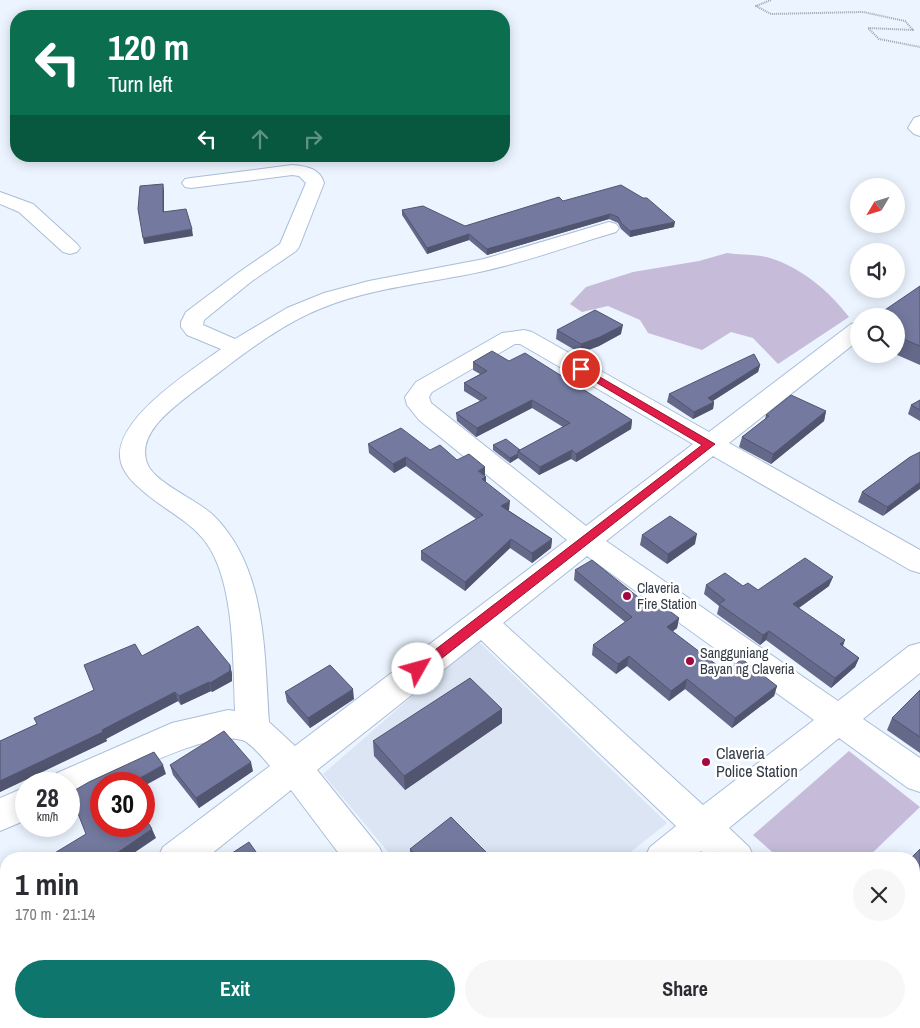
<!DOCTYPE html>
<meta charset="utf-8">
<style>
body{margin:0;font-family:"Archivo Narrow",sans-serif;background:#f7f7f7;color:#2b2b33;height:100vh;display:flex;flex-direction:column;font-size:19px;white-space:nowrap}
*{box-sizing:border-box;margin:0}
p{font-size:16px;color:#7c7c81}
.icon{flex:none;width:28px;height:28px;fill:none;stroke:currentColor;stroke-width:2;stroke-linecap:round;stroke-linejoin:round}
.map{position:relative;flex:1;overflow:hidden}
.details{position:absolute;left:0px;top:852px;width:920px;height:176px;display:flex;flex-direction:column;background:#fff;border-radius:20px 20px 0 0;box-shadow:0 2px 12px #0003}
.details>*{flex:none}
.top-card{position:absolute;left:10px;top:10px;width:500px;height:152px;border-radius:20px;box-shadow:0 2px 12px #0003;background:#0b6e4f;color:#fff;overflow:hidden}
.needle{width:32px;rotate:232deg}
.controls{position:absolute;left:850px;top:178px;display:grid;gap:10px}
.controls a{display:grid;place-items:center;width:55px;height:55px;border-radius:50%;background:#fff;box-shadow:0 2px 12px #0003;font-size:25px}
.speed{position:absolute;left:15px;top:772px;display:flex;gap:10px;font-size:25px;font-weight:700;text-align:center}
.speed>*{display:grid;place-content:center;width:65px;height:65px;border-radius:50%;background:#fff;box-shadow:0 2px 12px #0003;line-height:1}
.speed small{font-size:12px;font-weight:400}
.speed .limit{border:8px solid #d22;background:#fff;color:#111}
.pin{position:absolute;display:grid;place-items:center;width:42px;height:42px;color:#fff;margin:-21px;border:2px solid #fff;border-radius:50%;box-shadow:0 1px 5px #0007}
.me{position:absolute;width:55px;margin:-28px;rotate:52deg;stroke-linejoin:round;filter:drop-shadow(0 0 4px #0008)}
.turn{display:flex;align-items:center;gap:18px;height:105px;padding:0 15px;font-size:22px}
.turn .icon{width:65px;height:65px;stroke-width:2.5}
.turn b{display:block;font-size:35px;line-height:42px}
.lanes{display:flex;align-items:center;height:48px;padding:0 15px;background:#0003;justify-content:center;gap:25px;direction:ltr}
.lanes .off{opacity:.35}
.round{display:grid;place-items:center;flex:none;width:52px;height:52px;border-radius:26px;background:#f7f7f7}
.head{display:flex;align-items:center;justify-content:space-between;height:85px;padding:0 15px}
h1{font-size:30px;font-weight:800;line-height:38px}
.cta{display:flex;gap:10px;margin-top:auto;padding:10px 15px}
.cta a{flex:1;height:58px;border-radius:30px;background:#0f766e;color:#fff;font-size:20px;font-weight:800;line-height:58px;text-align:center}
.cta a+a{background:#f7f7f7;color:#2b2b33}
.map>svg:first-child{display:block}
</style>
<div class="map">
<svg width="920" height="1028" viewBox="0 0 920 1028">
<rect width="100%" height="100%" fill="#ebf4ff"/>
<!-- built -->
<polygon fill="#dbe5f3" points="477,640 667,823 622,859 394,859 323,774"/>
<!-- green -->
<g fill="#c6bcd9">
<path d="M727 253C741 255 757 254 770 258 802 268 829 291 849 317L778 364 753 338 731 332 702 350 648 333 640 320 608 306 582 312 570 304 586 287 633 272 699 261Z"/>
<polygon points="849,751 920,807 866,859 780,859 753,835"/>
</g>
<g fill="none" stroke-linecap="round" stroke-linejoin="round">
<defs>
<g id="minor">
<polygon points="920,116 920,136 914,134 908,128 914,118"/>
<path d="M292 165C305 166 320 168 324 183L299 247 296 251 252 281 204 320 203 325 235 339 287 308 324 293 369 281 484 259 609 222 616 224 619 228 616 232C572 245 529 261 484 271 430 283 374 287 322 308 274 327 234 362 193 392 174 407 136 433 147 463 154 483 198 500 214 516 267 569 264 652 269 722L295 746 567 540 419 420 407 405 405 397 416 382 502 333 524 330 532 332 709 432 851 324 859 322V340L729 443 920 550V573L910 570 713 456 606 541 838 701 909 646 920 643V673L863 719 920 758V792L908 788 839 738 729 828 749 847 755 859H710L701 851 691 859H644L650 847 676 826 481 640 317 770 379 847 385 859H343L291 790 205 859H157L163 847 270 766C264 759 250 742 242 740 206 728 106 786 69 799V784H51L57 773 172 723 228 710 235 711C233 663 235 584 207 544 190 520 164 510 143 491 133 483 121 471 120 457 117 417 192 370 221 349L187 335 181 327V322L186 312 238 273 280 244 306 183 299 176 292 175 191 188 185 187 182 183 185 179 191 178ZM515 344H520L693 444 586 526 431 403 429 397 432 392ZM587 556 814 720 703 805 503 623Z"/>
<polygon points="0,192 33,204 77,244 80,248 77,252 70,254 63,252 19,212 0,204"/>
<polygon points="26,787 26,820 0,831 0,798"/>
<polygon points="914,1002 920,1005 920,1028 892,1028 890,1022 914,1022"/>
<polygon points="433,1022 518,1022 520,1028 431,1028"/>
</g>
<polygon id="major" points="0,970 6,973 6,1022 38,1022 40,1028 0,1028"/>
</defs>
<!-- minor casing -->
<use href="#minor" stroke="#aabed9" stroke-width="2"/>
<!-- major casing -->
<use href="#major" stroke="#aabed9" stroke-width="2"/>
<!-- path -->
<polyline stroke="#9ca5b0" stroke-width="2" stroke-dasharray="1 1" stroke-linecap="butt" points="771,0 756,6 771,14 863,12 905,21 913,30 868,28 879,39 920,47"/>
<!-- minor -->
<use href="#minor" fill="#fff" fill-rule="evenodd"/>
<!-- major -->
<use href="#major" fill="#fff" fill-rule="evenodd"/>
</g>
<!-- wall -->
<g fill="#646889">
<polygon points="563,201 674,227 630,237 621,229 618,223 609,219 487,255 469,240 427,254 402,215 402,210 465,226"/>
<polygon points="920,286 920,365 895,354 896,354 896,316"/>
<polygon points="557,330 621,334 599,346 580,353 556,339"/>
<polygon points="509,361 632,420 631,429 576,462 571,459 539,475 518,458 510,463 493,450 493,445 520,450 563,427 532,408 476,437 457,421 456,413 480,401 464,391 464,383 480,374 473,370 473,362"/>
<polygon points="760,365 758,372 713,401 714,402 713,409 693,419 667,402 669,394"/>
<polygon points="920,400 920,421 908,414 911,405"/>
<polygon points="826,411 824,421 771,464 739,447 742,437 765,419 766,415"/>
<polygon points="368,444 430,450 457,460 485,476 486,483 509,510 508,510 552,539 551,548 532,563 510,548 465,591 421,560 421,551 476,519 406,466 394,473 369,453"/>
<polygon points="910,457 883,516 858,502 862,492"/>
<polygon points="642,535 695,544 667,564 640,545"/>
<polygon points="575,570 648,605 679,618 677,628 672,632 726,672 777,686 774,696 732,728 685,689 669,701 627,666 616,674 592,655 593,645 625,622 574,580"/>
<polygon points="706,585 743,586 758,590 829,586 799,608 843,646 859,658 855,667 831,688 766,640 760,645 717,614 719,606 704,594"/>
<polygon points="142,656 230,665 232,674 232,681 212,692 211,691 181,705 178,701 106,739 107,741 0,792 0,741 37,724 94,690"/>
<polygon points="920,690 920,753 887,730 892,718"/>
<polygon points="285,692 354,699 310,728 287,702"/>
<polygon points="502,709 502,723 405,790 374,756 373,741"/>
<polygon points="170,765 253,771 199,808 173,775"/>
<polygon points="410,849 493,859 410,859"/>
<polygon points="920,849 920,977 914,972 914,859"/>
<polygon points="152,1022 260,1022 253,1028 155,1028"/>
<polygon points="338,1022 390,1022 383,1028 342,1028"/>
<polygon points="776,1022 882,1022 887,1028 796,1028 793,1025 790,1028 782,1028"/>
</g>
<!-- shaded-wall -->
<g fill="#51556f">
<polygon points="163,184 164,190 164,219 163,212"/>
<polygon points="610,214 609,219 487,255 487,249"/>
<polygon points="675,222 674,227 630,237 630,231"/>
<polygon points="192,229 193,236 144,244 143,238"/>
<polygon points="469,234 469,240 427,254 427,248"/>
<polygon points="623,325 621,334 599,346 580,353 581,344"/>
<polygon points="760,365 758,372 706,405 708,398"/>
<polygon points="532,400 532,408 476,437 477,428"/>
<polygon points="714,402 713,409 693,419 694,412"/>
<polygon points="826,411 824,421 771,464 773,454"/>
<polygon points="632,420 631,429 576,462 576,454"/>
<polygon points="572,450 571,459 539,475 540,467"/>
<polygon points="518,454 518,458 510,463 510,458"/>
<polygon points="406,457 406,466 394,473 393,464"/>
<polygon points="485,467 485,476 478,471"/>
<polygon points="486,477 486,486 482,479"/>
<polygon points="920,482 920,489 883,516 887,507"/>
<polygon points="510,501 509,510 500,515 501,506"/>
<polygon points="697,534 695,544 667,564 668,554"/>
<polygon points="511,539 510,548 465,591 465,582"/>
<polygon points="552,539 551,548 532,563 532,553"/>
<polygon points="833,577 829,586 790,614 793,604"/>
<polygon points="679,618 677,628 665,637 667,627"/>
<polygon points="769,631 766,640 760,645 763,635"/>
<polygon points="845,640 842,649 840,644"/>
<polygon points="629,656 627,666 616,674 618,664"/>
<polygon points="859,658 855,667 831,688 835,678"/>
<polygon points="230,665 232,674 232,681 212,692 210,683"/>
<polygon points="687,679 685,689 669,701 671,691"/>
<polygon points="209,682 211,691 181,705 179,696"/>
<polygon points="777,686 774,696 732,728 735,718"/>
<polygon points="353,689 354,699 310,728 308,718"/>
<polygon points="175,692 178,701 106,739 107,741 0,792 0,781 102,730"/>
<polygon points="502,709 502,723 405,790 404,776"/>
<polygon points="251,762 253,771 199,808 196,798"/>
<polygon points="163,765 166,774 144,786 144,784 129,784"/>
<polygon points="152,829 156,838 125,859 108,859"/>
<polygon points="113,1022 116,1022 119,1028 106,1028"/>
<polygon points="210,1022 217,1022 219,1028 204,1028"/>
<polygon points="242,1022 260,1022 253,1028 234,1028"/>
<polygon points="375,1022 390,1022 383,1028 368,1028"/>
<polygon points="791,1022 794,1022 790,1028 788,1028"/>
</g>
<!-- building -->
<g fill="#74799f" stroke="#51556f">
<polygon points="163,184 163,212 186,209 192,229 143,238 138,209 140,186"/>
<polygon points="621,185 643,198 647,198 675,222 630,231 621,223 618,217 610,214 487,249 469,234 427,248 402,210 423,206 465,226 559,197 563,201"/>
<polygon points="920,286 920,346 896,336 896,316 876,316"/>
<polygon points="595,310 623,325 600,337 581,344 557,330"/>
<polygon points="492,351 509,361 525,353 632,420 576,454 572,450 540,467 518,451 570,423 532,400 477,428 456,413 487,398 464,383 487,371 473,362"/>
<polygon points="754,354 760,365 708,398 714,402 694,412 669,394"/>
<polygon points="791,395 826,411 773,454 742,437 769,416 766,415"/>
<polygon points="920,400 920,410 911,405"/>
<polygon points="401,428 430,450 440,445 457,460 469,454 485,467 478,471 486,477 482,479 510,501 501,506 552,539 532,553 511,539 465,582 421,551 483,515 406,457 393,464 368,444"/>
<polygon points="506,439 520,450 518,451 518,454 510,458 493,445"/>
<polygon points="920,452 920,482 887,507 862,492 910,457"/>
<polygon points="670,516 697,534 668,554 642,535"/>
<polygon points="805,558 833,577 793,604 845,640 840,644 859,658 835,678 769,631 763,635 719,604 725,600 706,585 725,573 743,586 748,583 758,590"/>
<polygon points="592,560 648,605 655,600 679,618 667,627 726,672 742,659 777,686 735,718 687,679 671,691 629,656 618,664 593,645 632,617 575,570"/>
<polygon points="198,626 230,665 230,671 210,683 209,682 179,696 175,692 102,730 103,732 0,781 0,741 37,724 34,718 94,690 84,665 135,644 142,656"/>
<polygon points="330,665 353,689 308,718 285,692"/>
<polygon points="470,678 502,709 404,776 373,741"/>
<polygon points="920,690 920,737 892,718"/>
<polygon points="224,731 251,762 196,798 170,765"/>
<polygon points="154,752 163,765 129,784 101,784 101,826 144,826 144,816 152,829 108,859 56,859 53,854 86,834 70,793 89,782"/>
<polygon points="451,817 493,859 419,859 410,849"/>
<polygon points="249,842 261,859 223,859"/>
<polygon points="920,849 920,970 914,965 914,859 910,859"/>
<polygon points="713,852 721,859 706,859"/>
<polygon points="48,1022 113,1022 106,1028 51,1028"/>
<polygon points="154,1022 210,1022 204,1028 159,1028"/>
<polygon points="218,1022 242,1022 234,1028 221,1028"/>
<polygon points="344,1022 375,1022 368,1028 348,1028"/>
<polygon points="804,1022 882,1022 887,1028 810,1028"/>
</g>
<!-- route -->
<polygon fill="#e11d48" stroke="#92132f" points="581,366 715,444 423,673 418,674 414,673 412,669 414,666 702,445 577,371 576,369"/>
<!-- markers -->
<g fill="#a30843" stroke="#fff" stroke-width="2">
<circle cx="627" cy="596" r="5"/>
<circle cx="690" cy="661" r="5"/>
<circle cx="706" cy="762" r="5"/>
</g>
<g text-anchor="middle" stroke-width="5" stroke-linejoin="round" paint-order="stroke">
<!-- poi labels -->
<g font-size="14" fill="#343c47" stroke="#fff" text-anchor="start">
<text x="637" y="593">Claveria<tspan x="637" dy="16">Fire Station</tspan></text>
<text x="700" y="658">Sangguniang<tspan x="700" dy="16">Bayan ng Claveria</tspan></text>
</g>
<!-- near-poi labels -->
<g font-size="16" fill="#343c47" stroke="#fff" text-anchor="start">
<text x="716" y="759">Claveria<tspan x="716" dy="18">Police Station</tspan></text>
</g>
</g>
</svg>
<div class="controls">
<a><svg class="needle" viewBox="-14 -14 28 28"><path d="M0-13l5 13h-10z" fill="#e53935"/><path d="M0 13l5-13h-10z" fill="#7c7c81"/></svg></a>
<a><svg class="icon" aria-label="sound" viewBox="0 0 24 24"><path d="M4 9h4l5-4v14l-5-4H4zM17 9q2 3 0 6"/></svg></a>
<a><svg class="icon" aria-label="search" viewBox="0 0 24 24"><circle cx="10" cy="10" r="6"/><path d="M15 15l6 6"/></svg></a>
</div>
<div class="speed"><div>28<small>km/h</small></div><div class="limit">30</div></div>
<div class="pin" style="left:581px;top:369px;background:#d93025"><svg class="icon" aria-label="arrive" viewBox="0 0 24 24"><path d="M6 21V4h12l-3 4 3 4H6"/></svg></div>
<svg class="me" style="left:418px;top:669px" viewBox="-20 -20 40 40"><circle r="19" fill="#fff"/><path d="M0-13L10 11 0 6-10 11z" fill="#e11d48"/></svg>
<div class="top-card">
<div class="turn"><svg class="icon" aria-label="left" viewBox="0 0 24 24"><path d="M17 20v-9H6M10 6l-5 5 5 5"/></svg><div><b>120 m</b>Turn left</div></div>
<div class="lanes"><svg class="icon" aria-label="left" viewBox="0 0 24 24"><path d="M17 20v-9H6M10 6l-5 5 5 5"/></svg><svg class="icon off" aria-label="ahead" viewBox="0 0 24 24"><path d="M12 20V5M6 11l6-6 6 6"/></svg><svg class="icon off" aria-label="right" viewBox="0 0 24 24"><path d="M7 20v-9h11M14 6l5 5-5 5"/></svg></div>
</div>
<section class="details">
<div class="head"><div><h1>1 min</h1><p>170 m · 21:14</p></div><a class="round"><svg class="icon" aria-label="close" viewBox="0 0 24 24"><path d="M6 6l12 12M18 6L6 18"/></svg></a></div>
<div class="cta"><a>Exit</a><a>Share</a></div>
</section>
</div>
